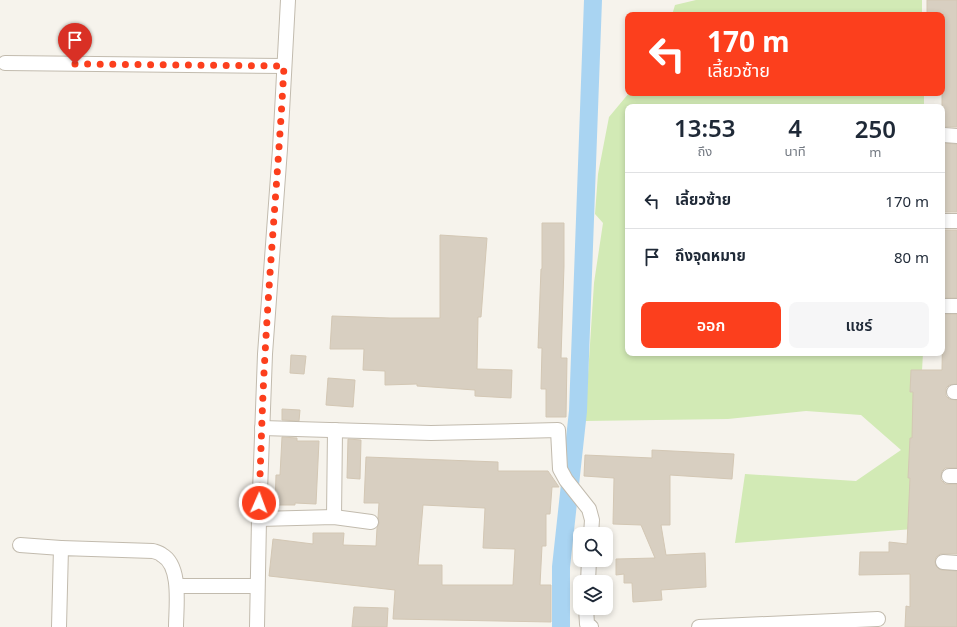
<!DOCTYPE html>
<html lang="th">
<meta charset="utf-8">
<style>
body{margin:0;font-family:"Noto Sans","Noto Sans Thai",sans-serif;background:#f6f6f7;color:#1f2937;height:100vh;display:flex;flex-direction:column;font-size:15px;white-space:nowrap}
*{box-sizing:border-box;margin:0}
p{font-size:13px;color:#747a83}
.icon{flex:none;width:22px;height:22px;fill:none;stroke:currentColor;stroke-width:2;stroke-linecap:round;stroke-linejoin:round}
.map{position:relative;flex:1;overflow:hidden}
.drawer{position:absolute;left:625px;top:104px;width:320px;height:252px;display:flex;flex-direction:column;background:#fff;border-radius:8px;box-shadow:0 2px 6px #0003}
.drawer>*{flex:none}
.banner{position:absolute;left:625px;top:12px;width:320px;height:84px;border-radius:8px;box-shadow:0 2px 6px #0003;background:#fc3f1d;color:#fff;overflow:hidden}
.tools{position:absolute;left:573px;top:527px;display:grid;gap:8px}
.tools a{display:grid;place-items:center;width:40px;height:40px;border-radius:8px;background:#fff;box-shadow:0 2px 6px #0003;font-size:20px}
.pin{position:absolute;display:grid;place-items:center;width:34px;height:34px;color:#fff;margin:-41px -17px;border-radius:50% 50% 50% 0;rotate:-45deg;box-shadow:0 0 4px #0007}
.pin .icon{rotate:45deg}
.me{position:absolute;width:44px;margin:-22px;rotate:2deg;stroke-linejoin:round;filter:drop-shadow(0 0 3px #0008)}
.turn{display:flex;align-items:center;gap:14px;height:84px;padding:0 16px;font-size:18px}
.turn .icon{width:52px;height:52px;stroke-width:2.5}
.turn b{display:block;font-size:28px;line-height:34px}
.eta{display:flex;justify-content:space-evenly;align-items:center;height:68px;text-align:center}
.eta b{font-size:24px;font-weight:600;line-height:28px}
.primary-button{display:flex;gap:8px;margin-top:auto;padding:8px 16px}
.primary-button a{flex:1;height:46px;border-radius:8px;background:#fc3f1d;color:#fff;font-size:16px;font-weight:600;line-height:46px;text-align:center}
.primary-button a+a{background:#f6f6f7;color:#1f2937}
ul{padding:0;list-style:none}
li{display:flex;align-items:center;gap:12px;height:56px;padding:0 16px;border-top:1px solid #e0e1e3}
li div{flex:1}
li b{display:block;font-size:15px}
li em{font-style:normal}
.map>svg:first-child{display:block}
</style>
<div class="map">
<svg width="957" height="627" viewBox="0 0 957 627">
<rect width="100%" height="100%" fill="#f6f3ec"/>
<!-- green -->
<g fill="#d2eab5">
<polygon points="696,0 922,0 922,15 672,15 675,5"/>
<polygon points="629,93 924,93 924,107 628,107 628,353 923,353 913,529 735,543 745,474 856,481 901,450 861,415 806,411 728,419 585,421 594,283 603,223 595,214 598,174 609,117"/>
</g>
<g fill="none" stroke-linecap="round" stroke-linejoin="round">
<!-- canal -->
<polyline stroke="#a9d4f2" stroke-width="18" points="561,627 561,567 578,411 593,0"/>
</g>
<!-- building -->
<g fill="#d8cfc1" stroke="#d3c7b4" fill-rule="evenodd">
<polygon points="927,0 957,0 957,127 942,127 942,15 927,15"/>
<polygon points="942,143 957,144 957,212 942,212"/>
<polygon points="542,223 564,223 564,266 561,358 567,358 566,417 546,417 546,389 541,389 542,348 538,348 541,269 542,269"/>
<rect x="942" y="230" width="15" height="68"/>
<polygon points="440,235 487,238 481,317 478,317 477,369 512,370 511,398 475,396 475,390 417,386 417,384 385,385 385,371 363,370 364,349 330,349 332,316 390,318 440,318"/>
<polygon points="943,314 957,314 957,384 949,385 946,388 946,396 949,399 957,400 957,468 945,468 942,471 941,476 941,480 945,484 957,484 957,554 940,554 936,557 935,562 936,566 939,569 942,570 957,571 957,627 905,627 906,606 910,607 910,574 859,575 860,552 889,552 889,542 907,544 910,478 908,478 910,438 912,438 913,392 910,392 911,370 942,370"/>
<polygon points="291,355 306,356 304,374 290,373"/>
<polygon points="328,378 355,380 353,407 326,405"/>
<polygon points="282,409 300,410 299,421 282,420"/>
<polygon points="282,437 297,438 297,441 319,441 316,504 295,503 295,505 275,505 276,475 280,475"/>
<polygon points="348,439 361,440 360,479 347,478"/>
<polygon points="652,450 734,454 732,479 670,475 670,525 661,525 666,555 705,553 706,587 661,590 662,600 633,602 632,583 624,583 624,574 616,575 616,559 655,558 641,525 613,524 614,478 584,476 585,455 652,458"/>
<path d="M366 457 498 462V471H548L559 487H552L550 514H546V546H542L540 585H551V622L393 619 395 590 269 576 273 539 313 544V533H344L343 545 376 546 377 528 379 523 378 518 379 503H364ZM423 505 485 508 483 548 515 549 513 585H442V565H418Z"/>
<polygon points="354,607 388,608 387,627 352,627"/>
</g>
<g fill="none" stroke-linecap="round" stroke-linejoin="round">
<defs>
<g id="minor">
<polyline points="5,63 284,66"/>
<polyline points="944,135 957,136"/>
<polyline points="942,221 957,221"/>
<polyline points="942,306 957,306"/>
<polyline points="954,392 957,392"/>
<polyline points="262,428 431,433 558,430 560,469 566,480 589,509 592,520 591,534"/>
<polyline points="949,476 957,476"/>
<polyline points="334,517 335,430"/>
<polyline points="259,519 334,517 371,522"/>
<polyline points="20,545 61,548"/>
<polyline points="943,562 957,563"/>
<polyline points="588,582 589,560"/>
<polyline points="177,586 257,586"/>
<polyline points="586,608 587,624 591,627"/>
<path d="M59 627 61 548 153 551C156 552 160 553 162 555 182 566 176 608 176 627"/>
<polyline points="257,627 259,519 265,354 280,149 288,0"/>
<polyline points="699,627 878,619"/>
</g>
</defs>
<!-- minor casing -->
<use href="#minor" stroke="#c2bbae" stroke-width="16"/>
<!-- minor -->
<use href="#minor" stroke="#fff" stroke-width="14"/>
</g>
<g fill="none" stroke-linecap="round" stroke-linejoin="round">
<!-- route -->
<path stroke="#fc3f1d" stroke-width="7" stroke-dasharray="0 12.6" d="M75 64 284 66C279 162 270 259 265 355 262 405 261 454 259 503"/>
</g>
</svg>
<div class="tools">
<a><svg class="icon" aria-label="search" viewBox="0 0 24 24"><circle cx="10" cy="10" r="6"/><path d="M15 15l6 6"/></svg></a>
<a><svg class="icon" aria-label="layers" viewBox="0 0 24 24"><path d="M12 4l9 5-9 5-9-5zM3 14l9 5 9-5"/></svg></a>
</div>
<div class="pin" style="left:75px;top:64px;background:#d93025"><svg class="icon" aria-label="arrive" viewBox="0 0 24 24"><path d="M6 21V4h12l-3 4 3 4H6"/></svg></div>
<svg class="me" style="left:259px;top:503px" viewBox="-20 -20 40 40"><circle r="17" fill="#fc3f1d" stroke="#fff" stroke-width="3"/><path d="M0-11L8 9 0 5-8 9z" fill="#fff"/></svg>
<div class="banner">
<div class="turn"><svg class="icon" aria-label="left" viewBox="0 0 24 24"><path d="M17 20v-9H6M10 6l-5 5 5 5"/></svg><div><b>170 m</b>เลี้ยวซ้าย</div></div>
</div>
<section class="drawer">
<div class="eta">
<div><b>13:53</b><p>ถึง</p></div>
<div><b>4</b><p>นาที</p></div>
<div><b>250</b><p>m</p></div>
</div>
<ul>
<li><svg class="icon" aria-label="left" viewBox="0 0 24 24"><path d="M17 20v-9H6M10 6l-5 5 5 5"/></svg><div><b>เลี้ยวซ้าย</b></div><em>170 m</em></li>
<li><svg class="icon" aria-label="arrive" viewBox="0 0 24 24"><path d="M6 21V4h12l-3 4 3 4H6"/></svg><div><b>ถึงจุดหมาย</b></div><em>80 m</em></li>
</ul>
<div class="primary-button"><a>ออก</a><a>แชร์</a></div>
</section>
</div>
